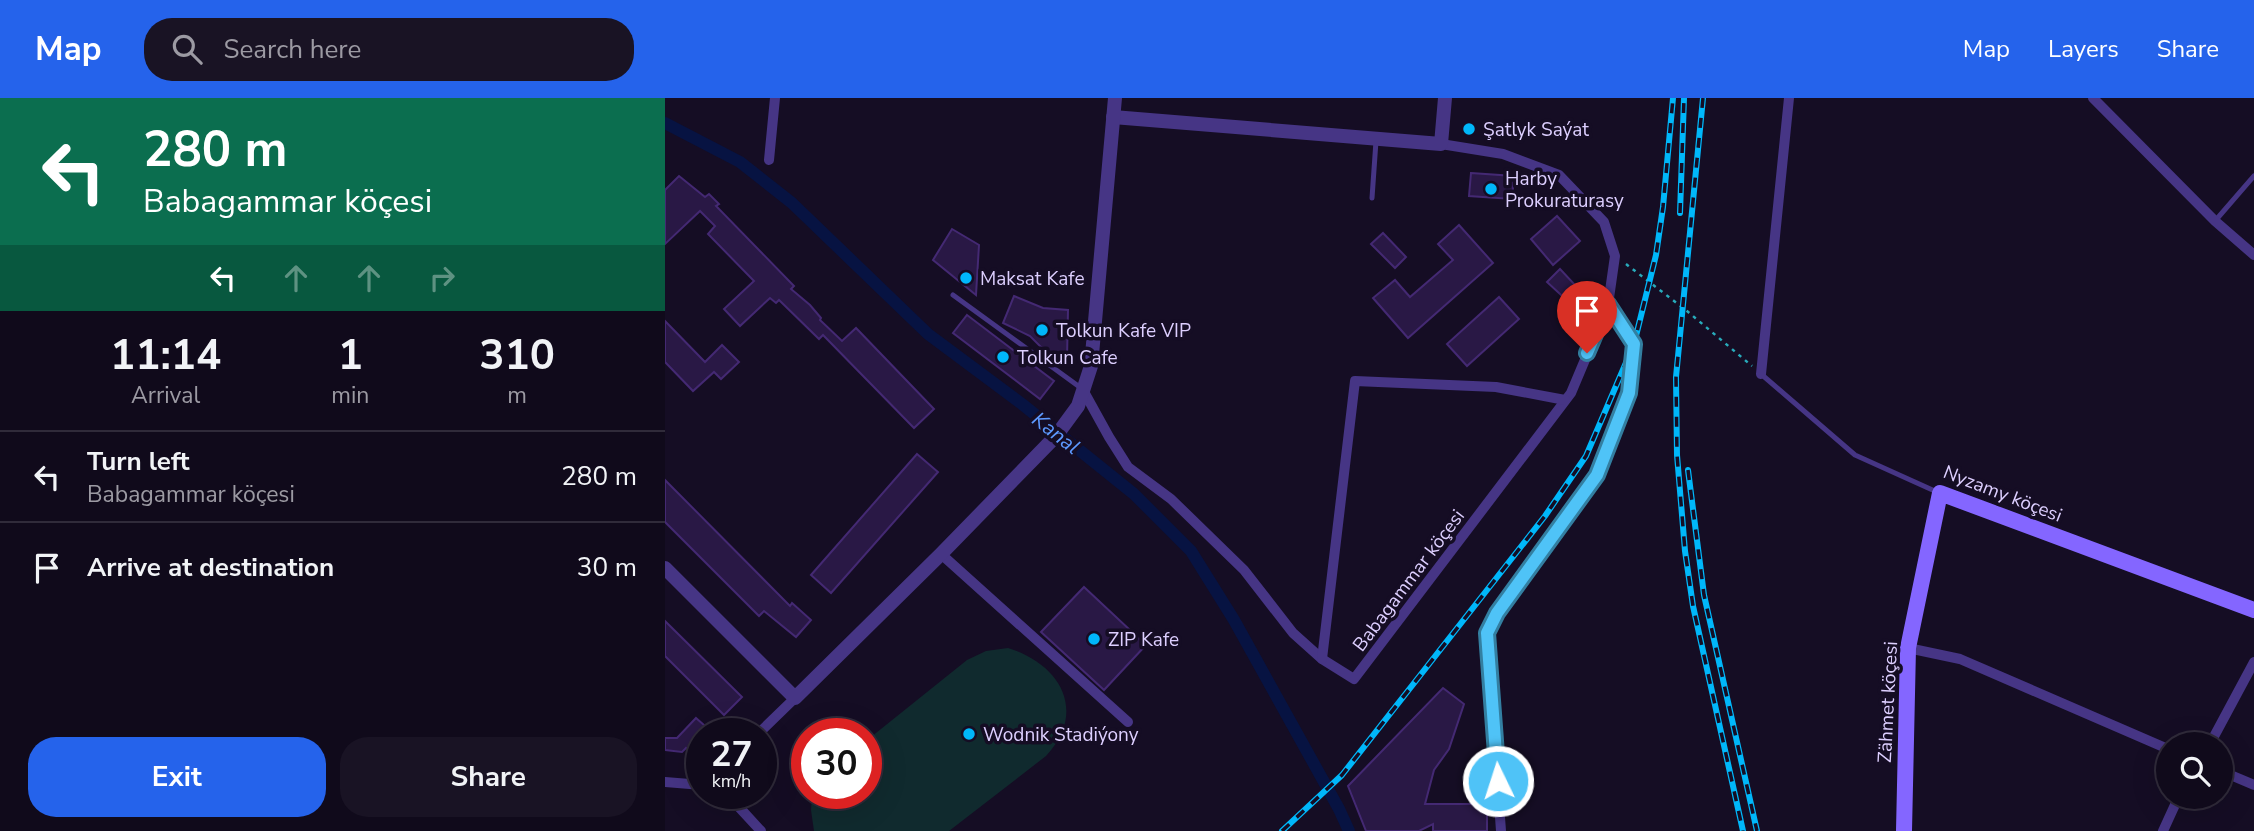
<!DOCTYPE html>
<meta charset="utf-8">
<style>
body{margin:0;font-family:"Nunito Sans",sans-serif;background:#191324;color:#f1f3f6;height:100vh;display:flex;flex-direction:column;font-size:26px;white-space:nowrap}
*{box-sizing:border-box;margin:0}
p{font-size:23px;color:#9c9aa3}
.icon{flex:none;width:38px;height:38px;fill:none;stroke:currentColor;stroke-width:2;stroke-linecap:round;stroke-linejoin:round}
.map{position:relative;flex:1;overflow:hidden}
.drawer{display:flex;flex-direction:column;background:#100a1b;width:665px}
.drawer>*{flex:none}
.hud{background:#0b6e4f;color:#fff;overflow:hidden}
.buttons{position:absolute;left:1491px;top:634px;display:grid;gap:14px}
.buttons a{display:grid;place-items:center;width:77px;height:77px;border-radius:50%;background:#100a1b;box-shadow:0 7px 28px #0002,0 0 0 2px #302b3a;font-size:35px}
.speed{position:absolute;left:21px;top:620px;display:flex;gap:14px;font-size:35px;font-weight:700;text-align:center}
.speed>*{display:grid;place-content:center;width:91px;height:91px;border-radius:50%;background:#100a1b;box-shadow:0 7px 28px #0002,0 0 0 2px #302b3a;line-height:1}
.speed small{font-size:18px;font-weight:400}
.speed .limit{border:10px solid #d22;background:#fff;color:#111}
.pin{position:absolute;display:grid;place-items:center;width:60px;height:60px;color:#fff;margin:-72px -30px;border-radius:50% 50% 50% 0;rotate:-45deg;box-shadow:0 0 7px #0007}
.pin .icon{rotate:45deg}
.me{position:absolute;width:77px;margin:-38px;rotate:356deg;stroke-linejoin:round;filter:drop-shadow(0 0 5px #0008)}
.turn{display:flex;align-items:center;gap:24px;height:147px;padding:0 28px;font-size:32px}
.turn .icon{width:91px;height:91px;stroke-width:2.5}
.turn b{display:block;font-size:49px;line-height:60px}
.lanes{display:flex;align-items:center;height:66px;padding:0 28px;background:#0003;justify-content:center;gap:35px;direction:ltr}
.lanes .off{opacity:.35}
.eta{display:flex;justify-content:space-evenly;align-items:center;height:119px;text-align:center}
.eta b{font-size:42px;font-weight:700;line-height:49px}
.cta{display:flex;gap:14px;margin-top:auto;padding:14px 28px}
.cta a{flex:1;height:80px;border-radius:28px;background:#2563eb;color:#fff;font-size:28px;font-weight:700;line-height:80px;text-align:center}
.cta a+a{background:#191324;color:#f1f3f6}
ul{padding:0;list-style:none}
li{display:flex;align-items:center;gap:21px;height:91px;padding:0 28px;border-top:2px solid #302b3a}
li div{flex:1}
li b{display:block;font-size:26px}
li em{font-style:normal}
header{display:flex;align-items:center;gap:42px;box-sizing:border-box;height:98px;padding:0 35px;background:#2563eb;color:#fff}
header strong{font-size:33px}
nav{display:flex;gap:38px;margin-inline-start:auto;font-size:24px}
.search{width:490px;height:63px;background:#191324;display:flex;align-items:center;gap:18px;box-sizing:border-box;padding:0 24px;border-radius:28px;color:#9c9aa3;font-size:26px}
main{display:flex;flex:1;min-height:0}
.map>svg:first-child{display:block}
</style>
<header>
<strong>Map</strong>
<div class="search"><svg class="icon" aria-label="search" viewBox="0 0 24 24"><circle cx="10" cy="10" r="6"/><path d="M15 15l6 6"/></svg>Search here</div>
<nav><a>Map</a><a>Layers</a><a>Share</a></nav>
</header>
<main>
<section class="drawer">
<div class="hud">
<div class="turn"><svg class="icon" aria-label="left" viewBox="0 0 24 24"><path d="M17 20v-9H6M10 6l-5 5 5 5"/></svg><div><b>280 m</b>Babagammar köçesi</div></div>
<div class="lanes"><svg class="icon" aria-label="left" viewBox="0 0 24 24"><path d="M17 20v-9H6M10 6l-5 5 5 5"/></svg><svg class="icon off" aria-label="ahead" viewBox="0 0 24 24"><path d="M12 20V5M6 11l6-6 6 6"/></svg><svg class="icon off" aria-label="ahead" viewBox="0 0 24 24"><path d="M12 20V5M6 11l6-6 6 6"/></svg><svg class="icon off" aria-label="right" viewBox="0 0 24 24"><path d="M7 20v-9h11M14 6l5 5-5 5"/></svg></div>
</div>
<div class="eta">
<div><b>11:14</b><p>Arrival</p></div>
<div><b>1</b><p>min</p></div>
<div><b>310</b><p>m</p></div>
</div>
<ul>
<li><svg class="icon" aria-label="left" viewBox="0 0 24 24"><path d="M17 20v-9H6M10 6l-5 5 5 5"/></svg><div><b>Turn left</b><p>Babagammar köçesi</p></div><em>280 m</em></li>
<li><svg class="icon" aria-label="arrive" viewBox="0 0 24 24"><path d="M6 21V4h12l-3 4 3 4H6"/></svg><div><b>Arrive at destination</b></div><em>30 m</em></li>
</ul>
<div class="cta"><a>Exit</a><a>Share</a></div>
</section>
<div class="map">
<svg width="1589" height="733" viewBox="0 0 1589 733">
<rect width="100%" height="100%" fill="#150d24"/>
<!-- green -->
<path fill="#102a2e" d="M343 550C395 566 423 613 381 658L284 733H149L146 712 147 695H201V643L302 562 321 553Z"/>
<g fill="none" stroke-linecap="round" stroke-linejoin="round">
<!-- canal -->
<polyline stroke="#071342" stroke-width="12" points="0,25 75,64 127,105 263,236 357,306 469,396 526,453 569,522 674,711 684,733"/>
</g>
<!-- building -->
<g fill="#291845" stroke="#442973" stroke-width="2">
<polygon points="806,75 849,78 847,101 804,98"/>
<polygon points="14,78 40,99 44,96 54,106 51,108 129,188 126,191 145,207 156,220 155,222 177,243 191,230 269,311 249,330 158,237 154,241 114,202 111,205 105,200 75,228 59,211 89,183 43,136 50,128 35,113 0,146 0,92"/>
<polygon points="892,118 915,143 888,167 866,141"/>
<polygon points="794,127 828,165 743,240 708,200 730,182 745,199 788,162 773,146"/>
<polygon points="287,131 314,147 311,197 268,162"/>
<polygon points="718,135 741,159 730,170 706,146"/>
<polygon points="895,171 911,188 909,209 882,184"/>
<polygon points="349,198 378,210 403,212 402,261 384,257 365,238 338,225"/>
<polygon points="834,199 854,221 802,268 782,246"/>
<polygon points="302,217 389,283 375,301 288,235"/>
<polygon points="0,223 40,264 57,247 74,264 56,281 49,274 28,293 0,264"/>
<polygon points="252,356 273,374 166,495 146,477"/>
<polygon points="0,382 125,508 127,505 146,522 131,539 99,513 94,518 0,424"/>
<polygon points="419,489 481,547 439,592 376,534"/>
<polygon points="0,523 77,599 59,617 0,558"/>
<polygon points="778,590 799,606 784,651 769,672 760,706 822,706 822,733 768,733 768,726 754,733 701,733 683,688"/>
<polygon points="31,620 48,635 37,635 37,644 26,655 21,650 17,654 0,652 0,640 12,640"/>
</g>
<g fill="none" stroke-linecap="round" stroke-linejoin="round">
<!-- path -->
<polyline stroke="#28aaba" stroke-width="2.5" stroke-dasharray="3.5 5" stroke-linecap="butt" points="961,166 1022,213 1087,268"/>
<!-- service -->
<g stroke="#463585" stroke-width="5">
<polyline points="707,100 711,43"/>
<polyline points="1550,123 1589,78"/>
<polyline points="288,197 416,290"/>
<polyline points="1096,276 1190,357 1272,394"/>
</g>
<!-- minor -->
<g stroke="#463585" stroke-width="10">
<polyline points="1428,0 1550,123 1589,157"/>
<polyline points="104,62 110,0"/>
<polyline points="1096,276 1124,0"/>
<polyline points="418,292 444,339 463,369 506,401 579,472 628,535 657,561 689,581 906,295 943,207 950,158 939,124 894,77 838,56 776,46"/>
<polyline points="276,456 463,624"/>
<polyline points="1243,550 1295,561 1503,651"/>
<polyline points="657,561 690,283 831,289 900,302"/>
<polyline points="94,635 130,600"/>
<polyline points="1545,646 1589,564"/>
<polyline points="1556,673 1589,687"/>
<polyline points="0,684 37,687"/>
<polyline points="68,695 73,708 96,733"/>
<polyline points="836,733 822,535 832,515 932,377 964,295 969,246 943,207"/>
<polyline points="1498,733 1514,698"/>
</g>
<!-- tertiary -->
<g stroke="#463585" stroke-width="14">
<polyline points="448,19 776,46 780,0"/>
<polyline points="0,470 130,600 276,456 391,338 413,308 426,268 450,0"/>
</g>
<!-- secondary -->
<polyline stroke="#8466ff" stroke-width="16" points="1239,733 1243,550 1275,395 1589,512"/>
<defs>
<g id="rail">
<polyline points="1038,0 1011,279 1012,357 1020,453 1028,508 1078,733"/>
<polyline points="1015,115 1019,0"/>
<polyline points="1023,372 1039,497 1092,733"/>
<polyline points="617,733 677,677 880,418 921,358 969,246 991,157 998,109 1008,0"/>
</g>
</defs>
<!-- rail casing -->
<use href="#rail" stroke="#00b7fa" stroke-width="6"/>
<!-- rail -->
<use href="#rail" stroke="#150d24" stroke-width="3.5" stroke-dasharray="10" stroke-linecap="butt"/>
</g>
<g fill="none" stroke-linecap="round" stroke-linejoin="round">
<defs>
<polyline id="route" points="833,683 822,535 832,515 932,377 964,295 969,246 943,206 922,255"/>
</defs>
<!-- route casing -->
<use href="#route" stroke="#337fa1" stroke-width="18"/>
<!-- route -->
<use href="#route" stroke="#4fc3f7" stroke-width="12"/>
</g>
<!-- markers -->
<g fill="#00b7fa" stroke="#150d24" stroke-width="2.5">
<circle cx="804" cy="31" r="7"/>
<circle cx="826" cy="91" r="7"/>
<circle cx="301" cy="180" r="7"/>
<circle cx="377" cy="232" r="7"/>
<circle cx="338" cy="259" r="7"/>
<circle cx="429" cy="541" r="7"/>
<circle cx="304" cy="636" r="7"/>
</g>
<g text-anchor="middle" stroke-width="7" stroke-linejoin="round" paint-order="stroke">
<!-- poi labels -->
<g font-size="19" fill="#ddcfff" stroke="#150d24" text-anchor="start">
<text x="818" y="38">Şatlyk Saýat</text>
<text x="840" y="87">Harby<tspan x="840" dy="22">Prokuraturasy</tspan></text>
<text x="315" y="187">Maksat Kafe</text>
<text x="391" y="239">Tolkun Kafe VIP</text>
<text x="352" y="266">Tolkun Cafe</text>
<text x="443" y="548">ZIP Kafe</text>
<text x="318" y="643">Wodnik Stadiýony</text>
</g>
<!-- street labels -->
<g font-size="19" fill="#ddcfff" stroke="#150d24">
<text transform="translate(1338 395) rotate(21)" y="7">Nyzamy köçesi</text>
<text transform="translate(743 482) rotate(-53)" y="7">Babagammar köçesi</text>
<text transform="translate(1222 604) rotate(-87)" y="7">Zähmet köçesi</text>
</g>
<!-- water labels -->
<g font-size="21" font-style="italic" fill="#5d99ff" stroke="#150d24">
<text transform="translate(391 335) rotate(38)" y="7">Kanal</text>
</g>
</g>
</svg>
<div class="buttons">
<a><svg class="icon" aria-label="search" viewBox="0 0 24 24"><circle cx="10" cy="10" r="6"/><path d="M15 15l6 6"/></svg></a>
</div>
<div class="speed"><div>27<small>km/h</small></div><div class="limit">30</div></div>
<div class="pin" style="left:922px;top:255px;background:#d93025"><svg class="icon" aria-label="arrive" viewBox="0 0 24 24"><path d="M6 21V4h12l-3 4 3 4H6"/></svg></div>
<svg class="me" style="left:833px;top:683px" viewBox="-20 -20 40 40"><circle r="17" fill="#4fc3f7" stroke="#fff" stroke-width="3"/><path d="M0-11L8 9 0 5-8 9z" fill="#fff"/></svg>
</div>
</main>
